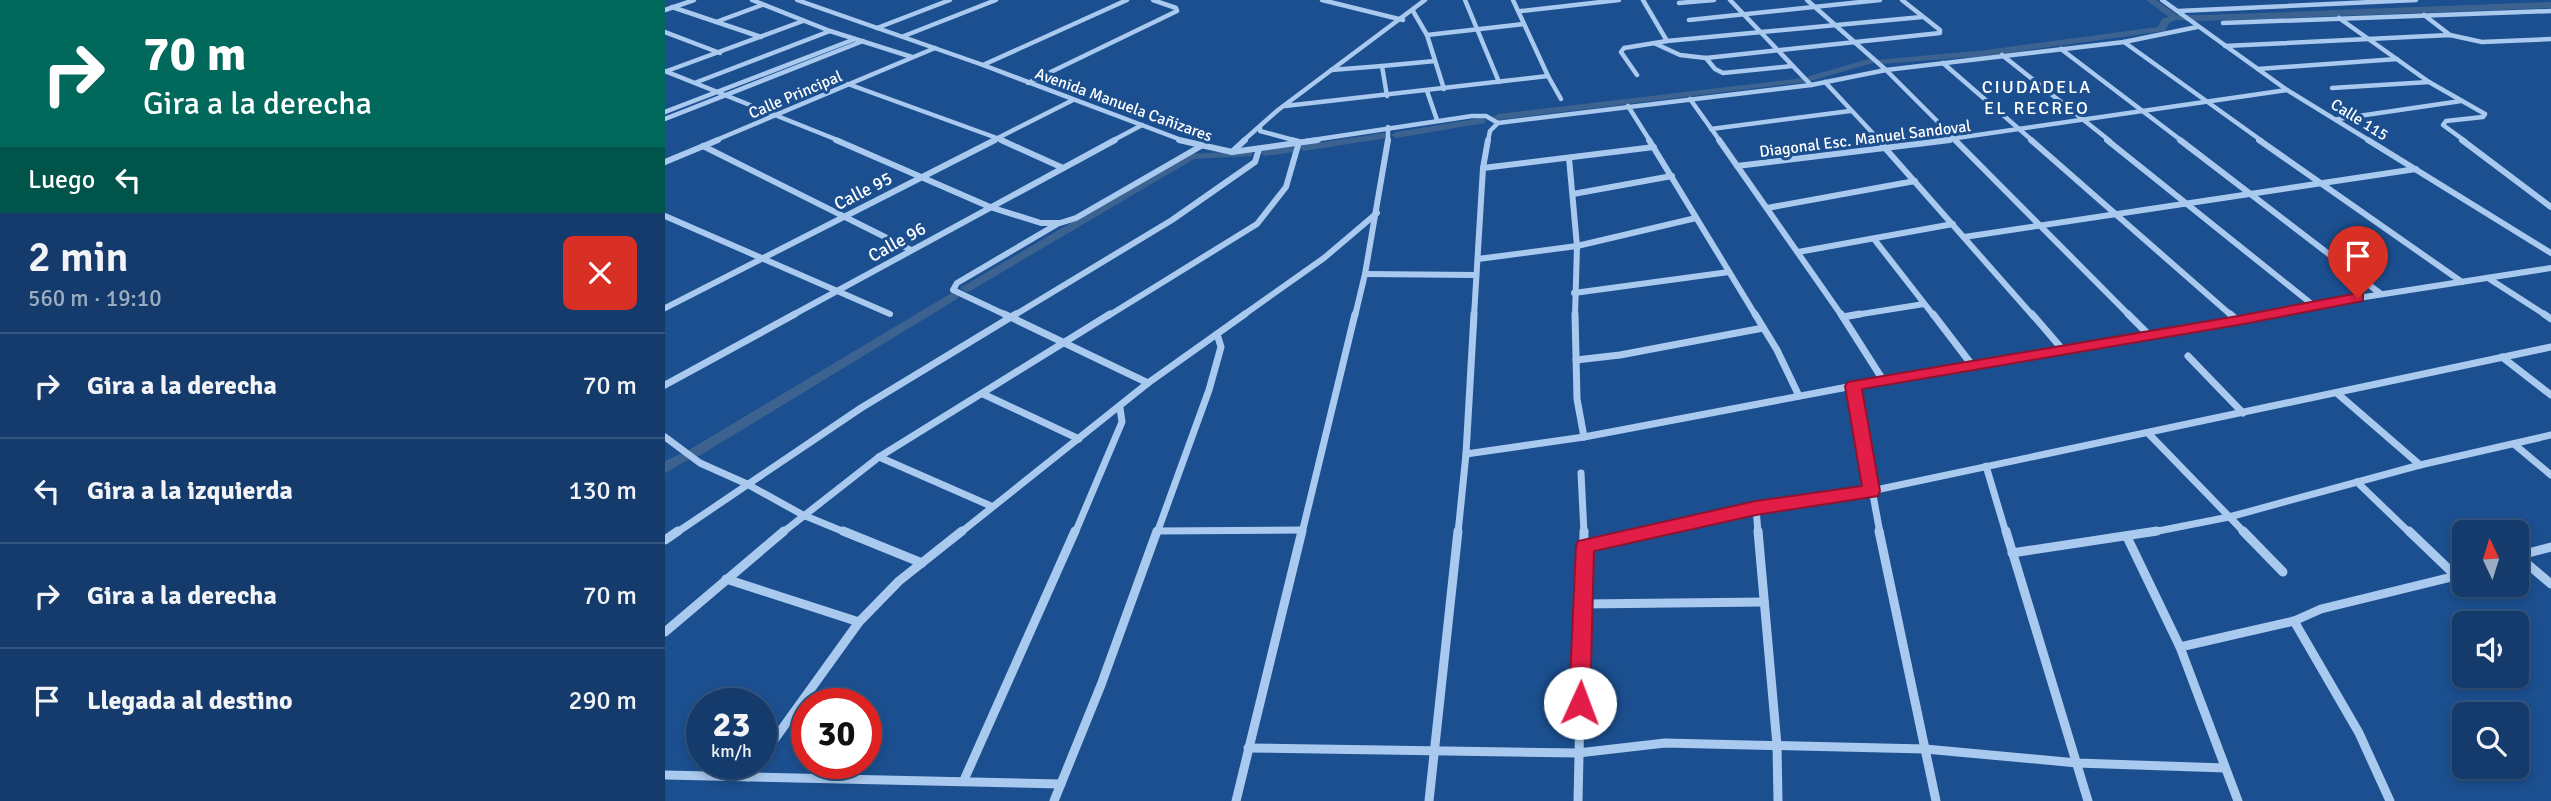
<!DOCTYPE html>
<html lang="es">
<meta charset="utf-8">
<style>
body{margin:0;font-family:Signika,sans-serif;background:#1d4271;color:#f1f3f6;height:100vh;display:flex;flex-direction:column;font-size:26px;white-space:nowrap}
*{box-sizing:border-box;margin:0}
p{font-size:23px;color:#9dadc1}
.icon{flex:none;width:38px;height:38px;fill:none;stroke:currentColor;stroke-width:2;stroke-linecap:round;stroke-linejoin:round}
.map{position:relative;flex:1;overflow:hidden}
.panel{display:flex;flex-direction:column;background:#143b6b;width:665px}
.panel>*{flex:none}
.guide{background:#00695c;color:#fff;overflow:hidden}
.needle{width:46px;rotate:356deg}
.tools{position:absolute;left:1787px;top:520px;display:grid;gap:14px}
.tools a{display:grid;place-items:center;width:77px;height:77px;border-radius:10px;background:#143b6b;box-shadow:0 4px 10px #0003,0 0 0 2px #33557e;font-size:35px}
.speed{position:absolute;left:21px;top:688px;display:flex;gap:14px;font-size:35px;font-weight:700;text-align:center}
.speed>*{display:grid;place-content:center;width:91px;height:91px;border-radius:50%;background:#143b6b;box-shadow:0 4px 10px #0003,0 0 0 2px #33557e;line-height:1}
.speed small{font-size:18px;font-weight:400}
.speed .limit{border:10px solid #d22;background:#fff;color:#111}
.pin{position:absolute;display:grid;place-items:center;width:60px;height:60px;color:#fff;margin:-72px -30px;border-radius:50% 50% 50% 0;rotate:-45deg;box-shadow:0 0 7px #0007}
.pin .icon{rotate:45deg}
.me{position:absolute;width:77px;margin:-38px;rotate:2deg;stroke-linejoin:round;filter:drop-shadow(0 0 5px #0008)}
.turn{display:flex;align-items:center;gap:24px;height:147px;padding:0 28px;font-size:32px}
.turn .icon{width:91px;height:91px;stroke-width:2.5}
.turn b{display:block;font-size:49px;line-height:60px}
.then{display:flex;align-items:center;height:66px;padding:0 28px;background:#0003;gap:14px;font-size:26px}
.round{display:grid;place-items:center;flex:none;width:74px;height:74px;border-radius:10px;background:#1d4271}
.summary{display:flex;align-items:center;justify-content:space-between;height:119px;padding:0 28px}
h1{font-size:42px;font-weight:600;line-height:52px}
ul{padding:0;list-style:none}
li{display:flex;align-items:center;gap:21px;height:105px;padding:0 28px;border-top:2px solid #33557e}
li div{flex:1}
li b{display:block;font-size:26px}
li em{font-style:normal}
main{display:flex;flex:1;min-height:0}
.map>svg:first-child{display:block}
</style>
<main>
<section class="panel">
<div class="guide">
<div class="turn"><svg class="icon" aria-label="right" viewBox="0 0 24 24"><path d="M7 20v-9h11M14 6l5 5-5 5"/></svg><div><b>70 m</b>Gira a la derecha</div></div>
<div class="then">Luego<svg class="icon" aria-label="left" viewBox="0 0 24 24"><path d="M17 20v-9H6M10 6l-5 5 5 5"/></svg></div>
</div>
<div class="summary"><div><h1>2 min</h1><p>560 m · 19:10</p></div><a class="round" style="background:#d93025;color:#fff"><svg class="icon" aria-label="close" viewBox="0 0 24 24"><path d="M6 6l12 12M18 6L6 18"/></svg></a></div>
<ul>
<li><svg class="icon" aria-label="right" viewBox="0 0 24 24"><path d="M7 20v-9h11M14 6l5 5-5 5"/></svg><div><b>Gira a la derecha</b></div><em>70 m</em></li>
<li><svg class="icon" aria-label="left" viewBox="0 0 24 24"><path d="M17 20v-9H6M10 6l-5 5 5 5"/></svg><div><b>Gira a la izquierda</b></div><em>130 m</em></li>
<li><svg class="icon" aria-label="right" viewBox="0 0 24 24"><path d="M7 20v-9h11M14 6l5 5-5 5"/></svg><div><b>Gira a la derecha</b></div><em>70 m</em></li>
<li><svg class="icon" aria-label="arrive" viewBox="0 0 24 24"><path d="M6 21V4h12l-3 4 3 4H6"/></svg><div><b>Llegada al destino</b></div><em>290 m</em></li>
</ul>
</section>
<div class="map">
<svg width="1886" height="801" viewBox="0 0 1886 801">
<rect width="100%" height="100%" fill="#1b4f8f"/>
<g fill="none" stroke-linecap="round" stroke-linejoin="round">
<!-- canal -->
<g fill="#3c6290" fill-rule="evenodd">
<polygon points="1481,0 1491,0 1512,15 1540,15 1886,2 1886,8 1540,21 1511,20 1504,23 1500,31 1321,56 1215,64 1211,62 1142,82 833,120 828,117 833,114 1138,78 1207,58 1211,60 1321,50 1493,27 1497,19 1504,17"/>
<polygon points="816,118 820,119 820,123 731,138 726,135 731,132"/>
<polygon points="718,133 722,134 722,138 639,151 634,148 639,145"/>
<polygon points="626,147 631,150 630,152 600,156 595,153 600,150"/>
<polygon points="583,151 587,152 587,156 529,159 305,291 301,292 295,288 523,154"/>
<polygon points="288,292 294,296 292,299 34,456 28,457 0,473 0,461 22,451"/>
</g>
<!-- street-far3 -->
<g stroke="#a9c9ee" stroke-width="4.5">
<polyline points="87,0 165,31 247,57"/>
<polyline points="132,0 318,65 519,141"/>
<polyline points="657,0 738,20"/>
<polyline points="800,0 834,82"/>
<polyline points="978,0 1002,41"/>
<polyline points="1065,0 1146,85"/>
<polyline points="1497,0 1622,90 1705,141"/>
<polyline points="1014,3 1049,0"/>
<polyline points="7,7 96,37"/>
<polyline points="0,10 29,0"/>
<polyline points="748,11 762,35 779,89"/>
<polyline points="856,11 954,0"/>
<polyline points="1513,11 1751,0"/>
<polyline points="1759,15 1785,35"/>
<polyline points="1674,18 1764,82 1820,114"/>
<polyline points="1024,20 1215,0"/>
<polyline points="51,22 97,5"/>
<polyline points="1558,23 1886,11"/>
<polyline points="212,28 285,0"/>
<polyline points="0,32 55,53"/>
<polyline points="762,35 859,24"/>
<polyline points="239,36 331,0"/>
<polyline points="1459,42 1597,141"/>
<polyline points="989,43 1015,55 1041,58 1275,33 1275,30 1237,0"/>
<polyline points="1560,46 1785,35 1817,42 1886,39"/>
<polyline points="1396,49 1517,141"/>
<polyline points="1337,55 1445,141"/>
<polyline points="1041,58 1050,69 1058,73 1127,66"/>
<polyline points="1278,63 1368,141"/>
<polyline points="318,65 462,0"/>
<polyline points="1593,69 1732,59"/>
<polyline points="666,70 717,66"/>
<polyline points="1221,70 1292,141"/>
<polyline points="1221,70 1459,42 1532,27"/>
<polyline points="0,71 175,141"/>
<polyline points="2,71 138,21"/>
<polyline points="972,75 956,52 959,48 1002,41 1257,17"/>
<polyline points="883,76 896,99"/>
<polyline points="32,82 165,31"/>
<polyline points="1160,82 1215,141"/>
<polyline points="363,83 512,11 511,8 488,0"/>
<polyline points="183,84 340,141"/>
<polyline points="1667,88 1764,82"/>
<polyline points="762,91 772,120"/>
<polyline points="722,96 717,66 770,61"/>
<polyline points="1025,99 1055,141"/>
<polyline points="620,106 883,76 848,0"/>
<polyline points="963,106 985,141"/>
<polyline points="0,112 190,39"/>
<polyline points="0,119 198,41"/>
<polyline points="1673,119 1796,101"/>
<polyline points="595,127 595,131 632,141"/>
<polyline points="723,127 723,141"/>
<polyline points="1046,129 1185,111"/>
<polyline points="49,141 270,48"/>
<polyline points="327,141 408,100"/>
<polyline points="447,141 477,125"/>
<polyline points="578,141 613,110 760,0"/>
<polyline points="641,141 807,116 821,116 833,123"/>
<polyline points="823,141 825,131 833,123 1146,85 1221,70 1142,0"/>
<polyline points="1271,141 1622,90"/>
<polyline points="1800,141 1778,125 1781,121 1818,117 1820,114"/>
</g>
<!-- street-far2 -->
<g stroke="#a9c9ee" stroke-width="6">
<polyline points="171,140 325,207 376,223 395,223 411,218 536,146"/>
<polyline points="336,140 398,168"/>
<polyline points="514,140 567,152 653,140"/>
<polyline points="984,140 1091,316"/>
<polyline points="1054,140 1177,316"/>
<polyline points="1213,140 1368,316"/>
<polyline points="1290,140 1465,316"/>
<polyline points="1366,140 1567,316"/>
<polyline points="1442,140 1648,305"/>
<polyline points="1515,140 1716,294"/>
<polyline points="1594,140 1797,282"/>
<polyline points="1703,140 1886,253"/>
<polyline points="1797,140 1886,207"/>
<polyline points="38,146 246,250"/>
<polyline points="568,151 580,140"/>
<polyline points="904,158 912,246 910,316"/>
<polyline points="0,162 53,140"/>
<polyline points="1072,166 1285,140"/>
<polyline points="818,168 989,147"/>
<polyline points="908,194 1007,176"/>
<polyline points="1102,208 1250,181"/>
<polyline points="0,216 225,314"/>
<polyline points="1299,237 1751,169"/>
<polyline points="1209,239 1269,316"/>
<polyline points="1133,252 1288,224"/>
<polyline points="813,259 912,246 1031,218"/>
<polyline points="700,274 810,275"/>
<polyline points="1823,278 1882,316"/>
<polyline points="909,293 1064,272"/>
<polyline points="0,308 330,140"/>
<polyline points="126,316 450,140"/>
<polyline points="343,316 288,290 292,283 394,223"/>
<polyline points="348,316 507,220 590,162 594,149"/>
<polyline points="443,316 592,224 621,187 634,142 626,140"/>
<polyline points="577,316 659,258 712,213"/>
<polyline points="690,316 700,274 723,140"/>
<polyline points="809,316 818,168 823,140"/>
<polyline points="1184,316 1259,304"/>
<polyline points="1596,316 1648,305 1886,268"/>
</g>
<!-- street-far1 -->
<g stroke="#a9c9ee" stroke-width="7">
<polyline points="339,314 483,383"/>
<polyline points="910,314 912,399 919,437"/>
<polyline points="1090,314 1112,350 1134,396"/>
<polyline points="1176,314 1218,380"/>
<polyline points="1268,314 1307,365"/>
<polyline points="1367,314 1398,350"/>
<polyline points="1463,314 1484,335"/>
<polyline points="1565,314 1573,321"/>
<polyline points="1879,314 1886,319"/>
<polyline points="1178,317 1195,314"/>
<polyline points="1523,356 1578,413"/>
<polyline points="1837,357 1886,395"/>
<polyline points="911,360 955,355 1098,328"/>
<polyline points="0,385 130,314"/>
<polyline points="1188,386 1215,533"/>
<polyline points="318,394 414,439"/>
<polyline points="1673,394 1755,465"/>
<polyline points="1483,433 1580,533"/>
<polyline points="0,437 35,463 82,484 138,515 182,533"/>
<polyline points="1849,444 1886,475"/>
<polyline points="801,454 919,437 1188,386 1604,314"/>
<polyline points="214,457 326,506"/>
<polyline points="1321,466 1341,533"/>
<polyline points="916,473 919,533"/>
<polyline points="1692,482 1745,533"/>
<polyline points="1091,508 1093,533"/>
<polyline points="492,531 636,530"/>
<polyline points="11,533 196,408 351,314"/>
<polyline points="117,533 214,457 445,314"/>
<polyline points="295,533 483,383 580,314"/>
<polyline points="410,533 457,422 455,408"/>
<polyline points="492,533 544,390 556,347 552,334"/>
<polyline points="637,533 690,314"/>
<polyline points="793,533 801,454 809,314"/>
<polyline points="979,533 1091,508 1206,491 1886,347"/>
<polyline points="1483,533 1564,517 1755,465 1886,435"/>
</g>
<!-- street -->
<g stroke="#a9c9ee" stroke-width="9">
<polyline points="178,531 257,563"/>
<polyline points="1093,531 1112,745 1113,801"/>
<polyline points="1214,531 1271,801"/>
<polyline points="1341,531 1423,801"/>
<polyline points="1578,531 1618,572"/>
<polyline points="1744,531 1792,577"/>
<polyline points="1462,537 1515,647 1573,801"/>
<polyline points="0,540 13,531"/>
<polyline points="920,546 987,531"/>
<polyline points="1347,553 1492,531"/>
<polyline points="1852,556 1886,547"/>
<polyline points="1853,556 1886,584"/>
<polyline points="61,579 194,622"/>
<polyline points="918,604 1099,602"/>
<polyline points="1629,621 1694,733 1725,801"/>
<polyline points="0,632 119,531"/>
<polyline points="1515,647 1629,621 1656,609 1799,574"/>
<polyline points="583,748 913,753 1000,743 1260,749 1412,763 1560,768"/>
<polyline points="96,758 194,622 234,581 297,531"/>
<polyline points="0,775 396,784"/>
<polyline points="83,777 93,763"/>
<polyline points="299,780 410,531"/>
<polyline points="389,801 436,685 492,531"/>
<polyline points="571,801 637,531"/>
<polyline points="764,801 793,531"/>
<polyline points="913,801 919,531"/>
</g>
</g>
<!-- route -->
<polygon fill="#e11d48" stroke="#92132f" stroke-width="2" points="1693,293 1698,294 1698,301 1573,325 1197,389 1215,491 1213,496 1091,515 929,551 925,703 922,710 915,712 908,710 904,703 911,546 913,541 1091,501 1197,486 1180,386 1183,382 1573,316"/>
<g text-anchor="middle" stroke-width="6" stroke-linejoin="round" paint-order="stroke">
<!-- far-street labels -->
<g font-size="16" fill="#fff" stroke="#1b4f8f">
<text transform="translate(130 94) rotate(-23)" y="6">Calle Principal</text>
<text transform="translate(459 104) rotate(20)" y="6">Avenida Manuela Cañizares</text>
<text transform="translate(1695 119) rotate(32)" y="6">Calle 115</text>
<text transform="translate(1200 138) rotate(-7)" y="6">Diagonal Esc. Manuel Sandoval</text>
</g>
<!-- far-quarter labels -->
<g font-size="18" letter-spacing="2" fill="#fff" stroke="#1b4f8f">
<text x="1372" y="93">CIUDADELA<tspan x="1372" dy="21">EL RECREO</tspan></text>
</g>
<!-- street labels -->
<g font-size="18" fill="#fff" stroke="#1b4f8f">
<text transform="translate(198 191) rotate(-27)" y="6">Calle 95</text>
<text transform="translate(232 242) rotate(-29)" y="6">Calle 96</text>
</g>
</g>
</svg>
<div class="tools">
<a><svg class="needle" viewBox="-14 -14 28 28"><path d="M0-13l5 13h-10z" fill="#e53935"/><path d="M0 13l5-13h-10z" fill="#9dadc1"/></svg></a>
<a><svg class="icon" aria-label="sound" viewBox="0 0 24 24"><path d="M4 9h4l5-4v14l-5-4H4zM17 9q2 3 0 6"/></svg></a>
<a><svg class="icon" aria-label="search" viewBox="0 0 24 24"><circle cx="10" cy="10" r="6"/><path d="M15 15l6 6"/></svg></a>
</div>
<div class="speed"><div>23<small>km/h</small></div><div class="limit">30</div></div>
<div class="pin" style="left:1693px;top:298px;background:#d93025"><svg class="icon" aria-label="arrive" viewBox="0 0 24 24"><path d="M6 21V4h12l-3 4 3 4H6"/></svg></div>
<svg class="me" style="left:915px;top:703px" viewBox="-20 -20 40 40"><circle r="19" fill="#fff"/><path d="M0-13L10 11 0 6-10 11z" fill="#e11d48"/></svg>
</div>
</main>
